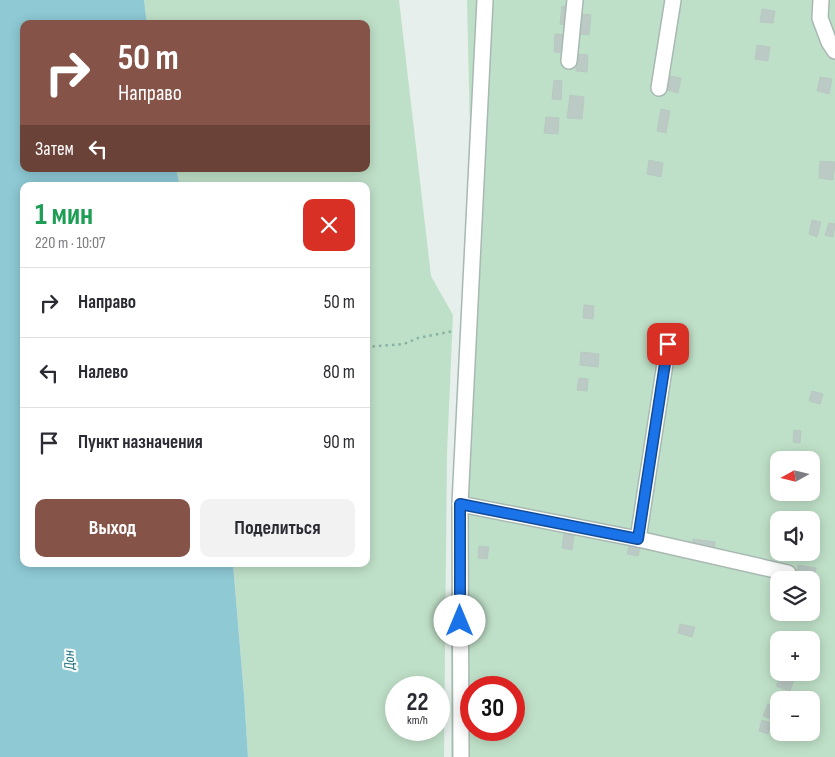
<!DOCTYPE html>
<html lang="ru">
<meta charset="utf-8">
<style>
body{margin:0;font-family:"Sofia Sans Condensed",sans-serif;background:#f2f2f3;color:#2b2b33;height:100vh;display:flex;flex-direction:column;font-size:19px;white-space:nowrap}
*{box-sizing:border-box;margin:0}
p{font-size:16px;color:#7c7c81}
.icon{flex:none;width:28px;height:28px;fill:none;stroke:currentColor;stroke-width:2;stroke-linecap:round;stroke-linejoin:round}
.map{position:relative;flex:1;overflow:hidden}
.details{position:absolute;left:20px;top:182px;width:350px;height:385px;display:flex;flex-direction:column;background:#fff;border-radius:10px;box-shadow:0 2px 12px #0003}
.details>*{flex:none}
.hud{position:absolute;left:20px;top:20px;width:350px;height:152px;border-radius:10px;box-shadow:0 2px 12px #0003;background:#855347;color:#fff;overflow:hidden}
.needle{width:32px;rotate:262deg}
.fabs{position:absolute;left:770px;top:451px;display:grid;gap:10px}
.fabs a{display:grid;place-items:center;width:50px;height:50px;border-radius:10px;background:#fff;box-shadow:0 2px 12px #0003;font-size:25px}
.speed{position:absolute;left:385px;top:676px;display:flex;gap:10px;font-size:25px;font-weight:700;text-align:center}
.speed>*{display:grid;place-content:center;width:65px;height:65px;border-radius:50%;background:#fff;box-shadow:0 2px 12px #0003;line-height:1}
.speed small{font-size:12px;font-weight:400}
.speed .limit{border:8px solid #d22;background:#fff;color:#111}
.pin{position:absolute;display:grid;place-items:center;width:42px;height:42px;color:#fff;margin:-21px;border-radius:10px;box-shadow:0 2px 8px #0006}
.me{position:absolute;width:55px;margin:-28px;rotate:0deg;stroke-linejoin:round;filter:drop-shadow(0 0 4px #0008)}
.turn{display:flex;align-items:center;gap:18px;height:105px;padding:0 15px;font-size:22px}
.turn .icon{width:65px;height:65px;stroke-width:2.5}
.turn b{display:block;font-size:35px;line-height:42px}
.then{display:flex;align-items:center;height:48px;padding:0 15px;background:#0003;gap:10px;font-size:19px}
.round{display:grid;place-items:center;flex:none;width:52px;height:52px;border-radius:10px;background:#f2f2f3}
.summary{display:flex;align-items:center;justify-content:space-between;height:85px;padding:0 15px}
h1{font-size:30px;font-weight:700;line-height:38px;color:#1e9e55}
.button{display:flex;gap:10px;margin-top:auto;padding:10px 15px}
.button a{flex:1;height:58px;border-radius:10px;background:#855347;color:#fff;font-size:20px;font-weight:700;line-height:58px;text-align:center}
.button a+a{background:#f2f2f3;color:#2b2b33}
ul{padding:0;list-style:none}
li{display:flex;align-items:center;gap:15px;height:70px;padding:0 15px;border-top:1px solid #e1e1e2}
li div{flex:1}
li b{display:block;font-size:19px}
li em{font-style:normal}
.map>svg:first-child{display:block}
</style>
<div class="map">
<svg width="835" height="757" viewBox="0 0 835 757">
<rect width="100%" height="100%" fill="#e6efeb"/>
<!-- green -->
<g fill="#bfe0c8" fill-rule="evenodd">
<path d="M144 0H399L431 276 453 315 447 453 444 757H248L244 695 233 564H366V186H180L176 169H366V24H147ZM396 688H439V730H396Z"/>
<path d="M467 0H835V757H451V567L470 132ZM779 460H811V492H779ZM779 520H811V552H779ZM779 580H811V612H779ZM779 640H811V672H779ZM471 688H514V730H471ZM779 700H811V732H779Z"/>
</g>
<!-- water -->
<polygon fill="#8ec9d4" points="0,0 144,0 147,24 24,24 24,169 176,169 180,186 24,186 24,564 233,564 244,695 248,757 0,757"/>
<!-- building -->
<g fill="#bbcac4" stroke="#b8c9c2">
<polygon points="562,6 569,7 568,25 560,24"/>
<polygon points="762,9 775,11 773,23 760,22"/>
<polygon points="580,14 591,15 589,35 578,34"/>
<polygon points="555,34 567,35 565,53 554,52"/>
<polygon points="757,45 770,47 768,61 755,59"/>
<polygon points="577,54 588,55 587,72 576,71"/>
<polygon points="670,76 681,78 678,93 667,90"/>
<polygon points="820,77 832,79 829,94 817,91"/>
<polygon points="554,80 562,81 561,100 552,99"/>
<polygon points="570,95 584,97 582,119 567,118"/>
<polygon points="661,109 670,111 666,133 657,131"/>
<polygon points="546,117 559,118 558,134 544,133"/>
<polygon points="649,160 663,163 661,177 647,174"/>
<polygon points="820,161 835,162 833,180 819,178"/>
<polygon points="812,220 821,222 817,237 809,234"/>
<polygon points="829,223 835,224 833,237 825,235"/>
<polygon points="584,305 594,306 593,319 583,318"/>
<polygon points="581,352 599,354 598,367 580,365"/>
<polygon points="579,378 588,379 587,391 577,390"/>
<polygon points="812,391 823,394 820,404 809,401"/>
<polygon points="794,430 801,431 800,443 793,442"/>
<polygon points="564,534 574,535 572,550 562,548"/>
<polygon points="693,539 715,542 714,550 692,548"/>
<polygon points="630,542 641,544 638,556 627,554"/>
<polygon points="479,546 489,547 487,559 478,558"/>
<polygon points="798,565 816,568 814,581 796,578"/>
<polygon points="680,624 695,627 692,637 678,633"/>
<polygon points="781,675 794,680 790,691 776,686"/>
<polygon points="768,704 779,708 778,722 763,716"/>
<polygon points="762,720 771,723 768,734 759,731"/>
</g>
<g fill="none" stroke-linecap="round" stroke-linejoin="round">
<defs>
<g id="minor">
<polyline points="821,0 820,18 829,42 835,51"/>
<polyline points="569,61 575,0"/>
<polyline points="659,88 673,0"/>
<polyline points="460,504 638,539 788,573"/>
<polyline points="638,539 668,344"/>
<polyline points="461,757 460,504 485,0"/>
</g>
</defs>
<!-- minor casing -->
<use href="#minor" stroke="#a8b8b2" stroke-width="18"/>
<!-- path -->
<polyline stroke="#86b3a5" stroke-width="2.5" stroke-dasharray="2.5 4" stroke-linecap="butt" points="366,347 404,344 418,338 454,331"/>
<!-- minor -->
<use href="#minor" stroke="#fff" stroke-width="15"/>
</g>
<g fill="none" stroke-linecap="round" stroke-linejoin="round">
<defs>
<polyline id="route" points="460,621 460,504 638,539 668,344"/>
</defs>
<!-- route casing -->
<use href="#route" stroke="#114b97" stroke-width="12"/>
<!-- route -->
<use href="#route" stroke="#1a73e8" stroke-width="9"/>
</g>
<g text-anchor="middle" stroke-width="4.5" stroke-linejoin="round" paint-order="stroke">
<!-- water labels -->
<g font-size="15" font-style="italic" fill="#1c6f80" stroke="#f7fbf9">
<text transform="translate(69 660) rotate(-92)" y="5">Дон</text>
</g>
</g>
</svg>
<div class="fabs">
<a><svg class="needle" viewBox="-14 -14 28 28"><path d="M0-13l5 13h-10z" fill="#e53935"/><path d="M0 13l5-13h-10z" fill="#7c7c81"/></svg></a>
<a><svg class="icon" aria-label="sound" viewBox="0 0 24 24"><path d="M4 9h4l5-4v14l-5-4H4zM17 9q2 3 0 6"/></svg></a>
<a><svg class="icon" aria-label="layers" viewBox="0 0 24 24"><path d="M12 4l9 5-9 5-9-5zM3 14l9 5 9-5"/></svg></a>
<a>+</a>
<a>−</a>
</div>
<div class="speed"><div>22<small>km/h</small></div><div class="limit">30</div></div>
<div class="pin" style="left:668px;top:344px;background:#d93025"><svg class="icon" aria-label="arrive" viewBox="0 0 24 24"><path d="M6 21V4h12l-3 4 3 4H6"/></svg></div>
<svg class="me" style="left:460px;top:621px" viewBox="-20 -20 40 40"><circle r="19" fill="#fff"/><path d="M0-13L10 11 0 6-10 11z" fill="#1a73e8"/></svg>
<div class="hud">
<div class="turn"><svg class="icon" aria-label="right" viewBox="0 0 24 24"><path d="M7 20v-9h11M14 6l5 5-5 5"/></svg><div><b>50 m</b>Направо</div></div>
<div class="then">Затем<svg class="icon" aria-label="left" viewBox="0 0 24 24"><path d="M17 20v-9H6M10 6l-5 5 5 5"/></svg></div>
</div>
<section class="details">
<div class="summary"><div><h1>1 мин</h1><p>220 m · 10:07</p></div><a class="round" style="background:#d93025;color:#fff"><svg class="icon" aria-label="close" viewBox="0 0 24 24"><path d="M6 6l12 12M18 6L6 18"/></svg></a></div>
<ul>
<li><svg class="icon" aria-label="right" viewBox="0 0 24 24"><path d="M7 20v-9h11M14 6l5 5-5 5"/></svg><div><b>Направо</b></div><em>50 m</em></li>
<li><svg class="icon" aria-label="left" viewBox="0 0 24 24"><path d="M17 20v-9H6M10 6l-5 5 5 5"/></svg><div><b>Налево</b></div><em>80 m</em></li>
<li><svg class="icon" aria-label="arrive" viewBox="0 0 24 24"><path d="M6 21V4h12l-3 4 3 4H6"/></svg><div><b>Пункт назначения</b></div><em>90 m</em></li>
</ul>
<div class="button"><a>Выход</a><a>Поделиться</a></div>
</section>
</div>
